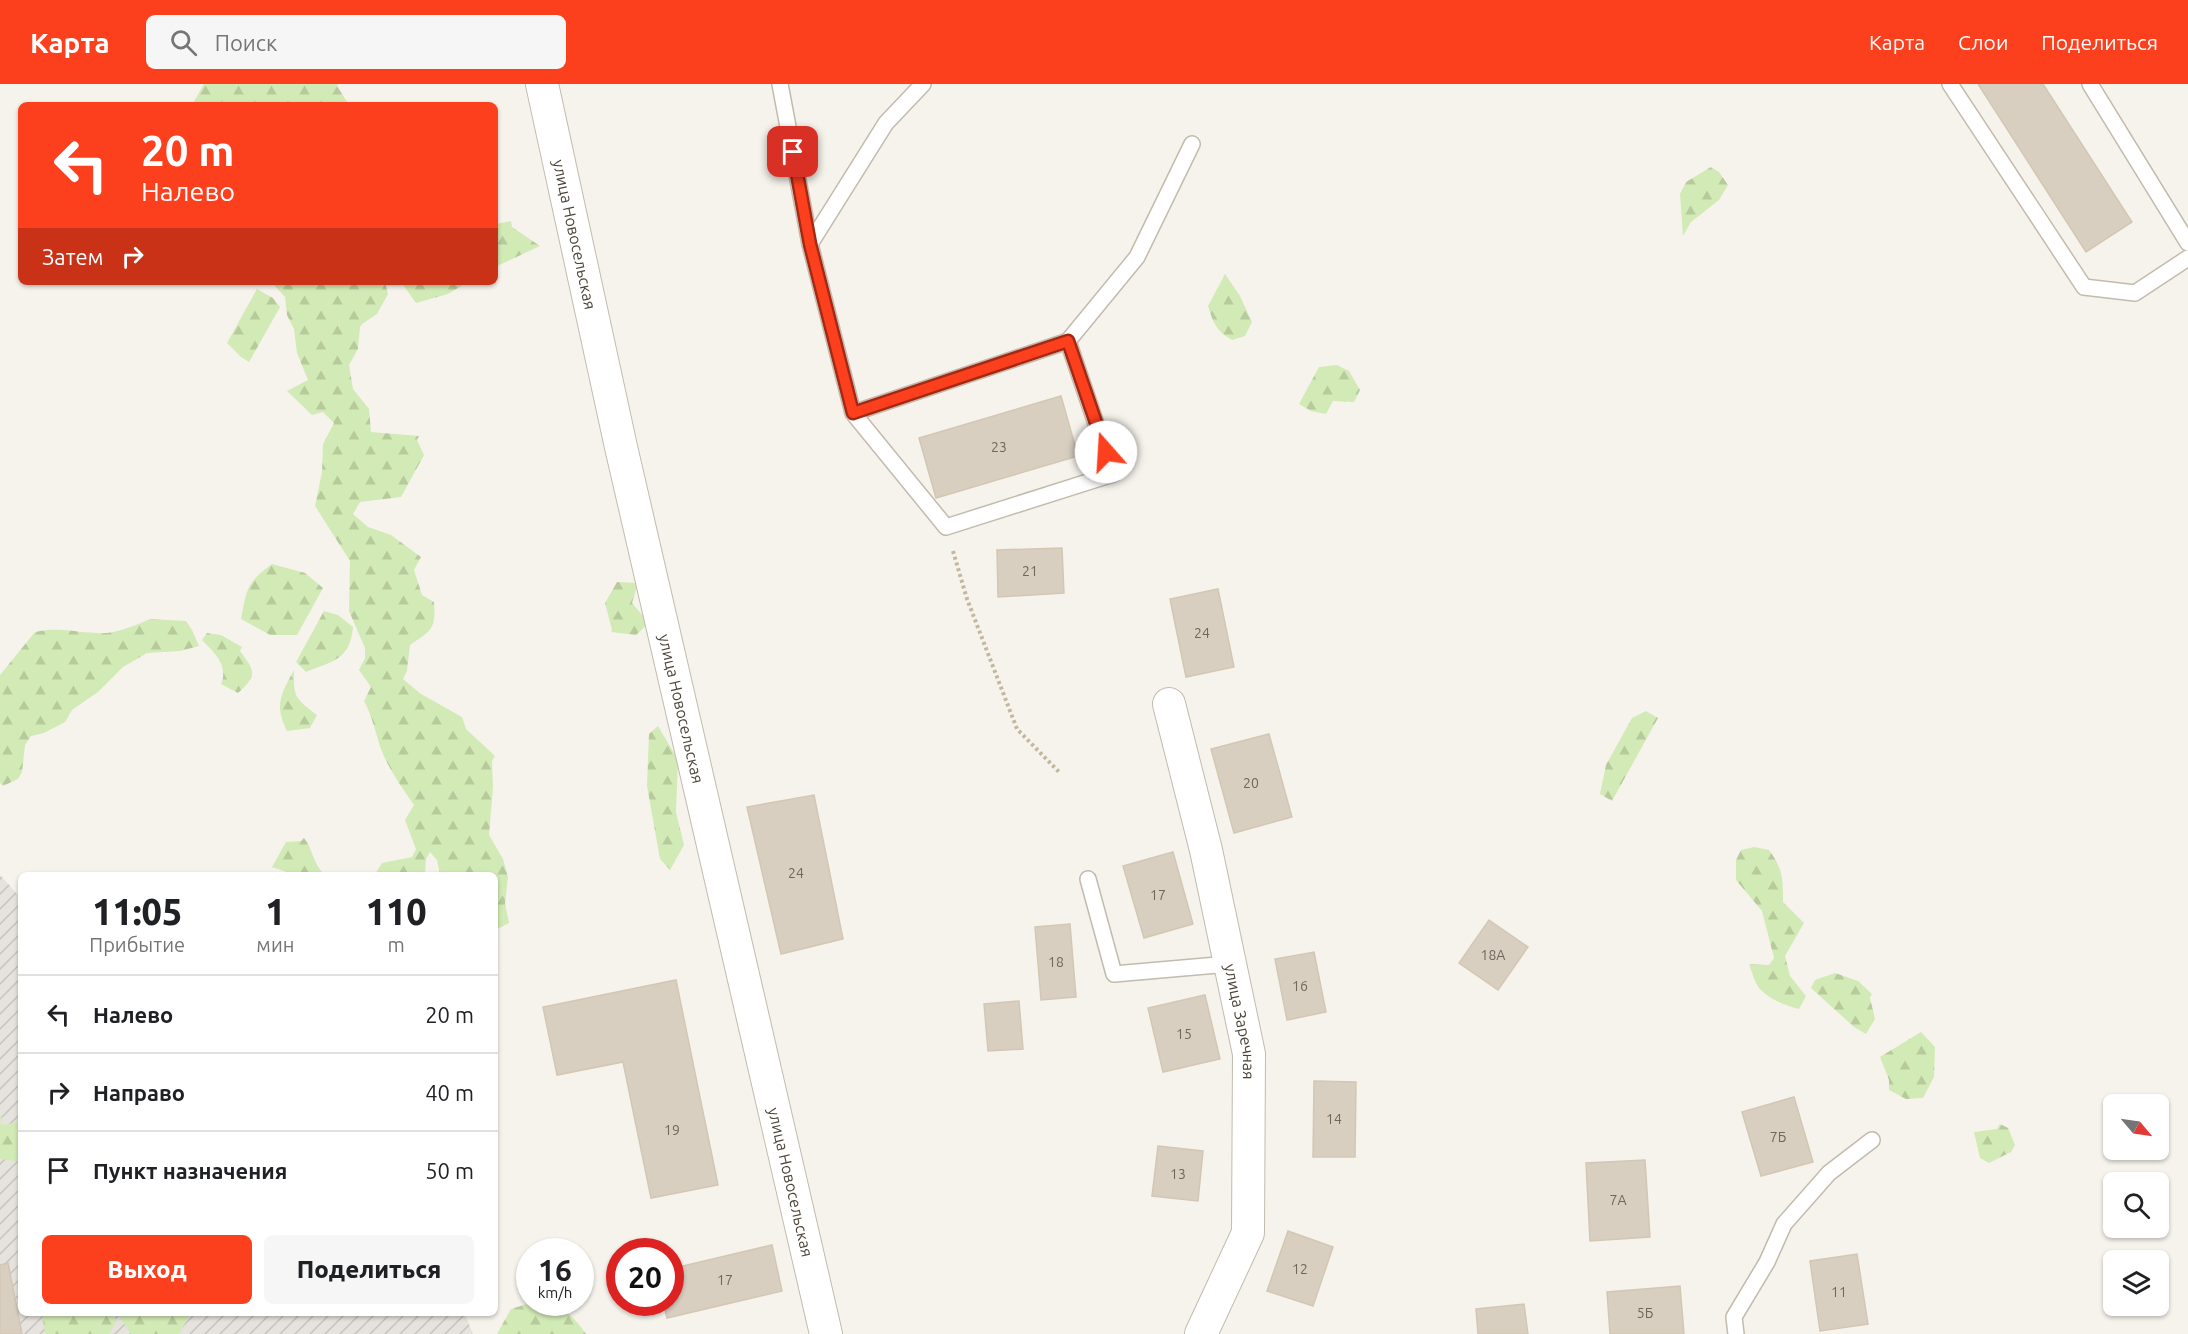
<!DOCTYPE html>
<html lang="ru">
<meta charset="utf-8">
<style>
body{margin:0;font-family:Ubuntu,sans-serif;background:#f6f6f6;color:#202124;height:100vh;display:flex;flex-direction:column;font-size:22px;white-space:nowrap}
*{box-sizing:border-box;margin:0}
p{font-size:20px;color:#757577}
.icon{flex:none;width:33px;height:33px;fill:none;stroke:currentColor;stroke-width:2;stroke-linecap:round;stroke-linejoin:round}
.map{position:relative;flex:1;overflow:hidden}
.details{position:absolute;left:18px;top:788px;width:480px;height:444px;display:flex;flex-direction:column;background:#fff;border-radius:9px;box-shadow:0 2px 4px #0004}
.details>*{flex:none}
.banner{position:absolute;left:18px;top:18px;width:480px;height:183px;border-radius:9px;box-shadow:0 2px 4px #0004;background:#fc3f1d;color:#fff;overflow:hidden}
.needle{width:39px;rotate:119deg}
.controls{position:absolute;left:2103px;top:1010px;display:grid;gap:12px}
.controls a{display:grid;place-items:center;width:66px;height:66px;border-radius:9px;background:#fff;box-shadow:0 2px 4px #0004;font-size:30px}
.speed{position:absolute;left:516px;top:1154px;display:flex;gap:12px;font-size:30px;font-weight:700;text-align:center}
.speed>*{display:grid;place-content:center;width:78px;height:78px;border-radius:50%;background:#fff;box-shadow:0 2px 4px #0004;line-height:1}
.speed small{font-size:15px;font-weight:400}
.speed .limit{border:9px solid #d22;background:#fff;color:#111}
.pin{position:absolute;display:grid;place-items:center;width:51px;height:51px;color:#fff;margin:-26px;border-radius:12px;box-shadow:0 3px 9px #0006}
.me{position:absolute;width:66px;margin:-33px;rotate:341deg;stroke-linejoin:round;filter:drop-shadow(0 0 4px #0008)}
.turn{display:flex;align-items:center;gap:21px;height:126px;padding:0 24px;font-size:27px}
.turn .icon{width:78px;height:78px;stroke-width:2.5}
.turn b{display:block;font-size:42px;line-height:51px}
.then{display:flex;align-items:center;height:57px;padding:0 24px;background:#0003;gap:12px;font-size:22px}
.eta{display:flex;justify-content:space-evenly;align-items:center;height:102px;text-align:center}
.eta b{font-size:36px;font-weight:800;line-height:42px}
.primary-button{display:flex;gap:12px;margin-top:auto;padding:12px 24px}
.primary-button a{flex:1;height:69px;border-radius:9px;background:#fc3f1d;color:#fff;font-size:24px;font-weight:800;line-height:69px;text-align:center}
.primary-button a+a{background:#f6f6f6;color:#202124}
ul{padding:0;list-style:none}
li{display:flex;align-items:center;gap:18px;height:78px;padding:0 24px;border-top:2px solid #e0e0e0}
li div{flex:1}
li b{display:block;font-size:22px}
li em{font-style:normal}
header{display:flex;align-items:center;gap:36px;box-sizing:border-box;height:84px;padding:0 30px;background:#fc3f1d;color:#fff}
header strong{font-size:28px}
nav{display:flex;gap:33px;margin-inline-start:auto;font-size:21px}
.search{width:420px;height:54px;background:#f6f6f6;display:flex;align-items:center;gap:15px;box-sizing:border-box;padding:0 21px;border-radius:9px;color:#757577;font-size:22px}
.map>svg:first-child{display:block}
</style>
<header>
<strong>Карта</strong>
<div class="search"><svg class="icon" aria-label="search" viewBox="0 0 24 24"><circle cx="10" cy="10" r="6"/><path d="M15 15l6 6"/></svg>Поиск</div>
<nav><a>Карта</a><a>Слои</a><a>Поделиться</a></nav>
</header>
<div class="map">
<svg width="2188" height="1250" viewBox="0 0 2188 1250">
<defs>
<pattern id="industrial-furrows" width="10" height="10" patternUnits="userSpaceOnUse" patternTransform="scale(1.5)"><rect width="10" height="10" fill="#e6e2dd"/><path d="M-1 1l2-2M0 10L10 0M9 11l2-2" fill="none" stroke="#c7c3be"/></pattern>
<pattern id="forest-firs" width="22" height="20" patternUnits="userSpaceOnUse" patternTransform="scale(1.5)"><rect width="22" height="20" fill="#d2eab5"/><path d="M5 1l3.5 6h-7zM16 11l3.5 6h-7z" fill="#b6ca9c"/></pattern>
</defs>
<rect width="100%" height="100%" fill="#f6f3ec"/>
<!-- industrial -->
<polygon fill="url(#industrial-furrows)" points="0,791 21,814 21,1228 464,1228 473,1250 0,1250"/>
<!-- forest -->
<g fill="url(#forest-firs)">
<polygon points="204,0 338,0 337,2 349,21 192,21"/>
<polygon points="1711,83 1719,88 1728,101 1719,116 1691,138 1683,152 1680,110 1686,98"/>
<polygon points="511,137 512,143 540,162 495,183 495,140"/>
<path d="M1225 190 1240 212 1252 238 1245 252 1232 256C1216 247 1213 238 1208 222Z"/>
<path d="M283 198H385L388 210 377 230 362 240 360 243 358 265 349 281 353 305 369 325 371 348 419 352 417 356 424 371 401 413 360 418 353 430 368 443 391 451 421 473 414 486 422 511 434 518C436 545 432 546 410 561L407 587 403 595 421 610 462 633 466 645 495 672 492 677 493 703 489 751 503 775 508 793 505 819 509 839 495 846V790H440L437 776 430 768 426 775 425 790H375L382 779 412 773 416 765 405 736 414 721C401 702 387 683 380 662 375 646 372 632 364 617L371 603 359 586 365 574V564L349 527 350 477 315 422 322 388 323 360 334 339 323 328 312 331 287 307 308 296 297 269 294 245 287 231 285 213 272 199Z"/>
<polygon points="401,198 468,198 448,210 416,219"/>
<polygon points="257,205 273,214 280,223 249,278 241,273 227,259"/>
<polygon points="1337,281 1349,287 1360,306 1354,318 1333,317 1326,330 1311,327 1299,320 1319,283"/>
<path d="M272 480 305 489 323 504 297 551H270L241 535C247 505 246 499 272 480Z"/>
<polygon points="617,498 638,499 632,519 649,539 636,551 611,548 612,546 605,519"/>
<path d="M324 527 338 531 353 543C350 576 333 577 306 588L296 578Z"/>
<path d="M150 535 186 537 192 546 199 562 180 567 147 569 123 583 98 608 72 626 65 638 44 649 31 652 25 661 22 688 18 695 3 702 0 699V591L35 548C59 543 72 548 96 549 113 551 134 542 150 535Z"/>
<path d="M207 549 221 551 242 563 240 567C255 587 258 591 238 609L221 600C229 582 214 568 202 556Z"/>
<path d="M294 586C293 614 296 615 317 631L310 644 287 647C274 621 281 610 294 586Z"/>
<polygon points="1646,627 1658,634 1612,717 1600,710 1606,681 1632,634"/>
<polygon points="658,642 678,676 676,728 684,761 670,786 660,775 647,702 649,650"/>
<path d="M304 754C313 765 313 780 324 790H292L272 783 286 758 301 757Z"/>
<path d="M1754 763 1769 766C1783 785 1783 795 1783 818L1804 839 1785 872 1790 892 1806 912 1799 925C1786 922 1767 914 1759 904 1754 897 1752 888 1749 880L1769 881 1774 874 1762 827 1736 796V776L1741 766Z"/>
<polygon points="1835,889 1858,897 1872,910 1870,914 1875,935 1866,950 1854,943 1811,904 1815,896"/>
<polygon points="1921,948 1935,963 1934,993 1923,1014 1906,1015 1889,1006 1889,996 1880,973"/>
<polygon points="0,1031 2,1034 0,1039 4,1041 21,1037 21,1078 0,1075"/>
<polygon points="2000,1040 2008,1044 2015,1061 2011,1068 1989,1079 1980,1074 1974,1048 1997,1045"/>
<path d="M533 1218C560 1218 571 1229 586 1250H497L511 1225Z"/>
<polygon points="42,1229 109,1229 117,1236 109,1250 45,1250"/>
<polygon points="119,1229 119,1228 191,1229 179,1250 131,1250 119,1232"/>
</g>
<!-- building -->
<g fill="#d8cfc1" stroke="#d3c7b4" stroke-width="1.5">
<polygon points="1978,0 2043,0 2132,138 2086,168"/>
<polygon points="1061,312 1078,372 936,414 919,354"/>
<polygon points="1062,464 1064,509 998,513 997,466"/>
<polygon points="1218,505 1234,583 1186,593 1170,515"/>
<polygon points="1269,650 1292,733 1234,749 1211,665"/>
<polygon points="814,711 843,855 781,870 747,723"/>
<polygon points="1173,768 1193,840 1144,854 1123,782"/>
<polygon points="1489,836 1528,863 1498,906 1459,879"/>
<polygon points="1070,840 1076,913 1041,916 1035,843"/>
<polygon points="1314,868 1326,928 1287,936 1275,875"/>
<polygon points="676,896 718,1101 651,1114 623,978 557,991 543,923"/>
<polygon points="1205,911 1220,975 1163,988 1148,924"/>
<polygon points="1019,917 1023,965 988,967 984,920"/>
<polygon points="1314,997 1356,998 1355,1073 1313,1073"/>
<polygon points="1794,1013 1813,1078 1761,1092 1742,1028"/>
<polygon points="1158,1062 1203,1067 1198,1117 1152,1112"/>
<polygon points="1645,1076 1650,1153 1590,1157 1586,1079"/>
<polygon points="1288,1147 1333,1163 1313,1222 1267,1207"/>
<polygon points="772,1161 782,1207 667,1234 663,1218 670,1218 670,1185"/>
<polygon points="1857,1170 1868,1240 1820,1247 1810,1177"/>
<polygon points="8,1179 22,1250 0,1250 0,1181"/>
<polygon points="1680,1202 1684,1250 1610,1250 1607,1208"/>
<polygon points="1524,1220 1528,1250 1478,1250 1476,1225"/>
</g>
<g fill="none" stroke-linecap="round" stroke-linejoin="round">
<defs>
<g id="lane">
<polyline points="780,0 810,160 853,329 946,443 1113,390 1068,257 853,329"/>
<polyline points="1950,0 2084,203 2135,209 2188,174"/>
<polyline points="2090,0 2188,159"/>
<polyline points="810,160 886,39 923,0"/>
<polyline points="1068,257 1137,173 1192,60"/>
<polyline points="1088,795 1114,890 1229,880"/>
<polyline points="1736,1250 1734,1233 1767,1178 1784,1140 1829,1089 1872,1056"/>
</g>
<g id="street">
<path id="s1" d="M542 0 621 363 826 1250"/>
<path id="s2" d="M1169 620 1206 766 1249 970 1248 1149 1201 1250"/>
</g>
</defs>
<!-- lane casing -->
<use href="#lane" stroke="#c2bbae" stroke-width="18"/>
<!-- street casing -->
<use href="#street" stroke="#c2bbae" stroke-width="34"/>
<!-- path -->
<polyline stroke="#c4b79f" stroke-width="4" stroke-dasharray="3 3" stroke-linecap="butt" points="953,467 967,515 1017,645 1060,689"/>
<!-- lane -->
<use href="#lane" stroke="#fff" stroke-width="15"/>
<!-- street -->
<use href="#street" stroke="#fff" stroke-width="32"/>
</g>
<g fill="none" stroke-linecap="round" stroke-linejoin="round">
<defs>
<polyline id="route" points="793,68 810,160 853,329 1068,257 1106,368"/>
</defs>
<!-- route casing -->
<use href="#route" stroke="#a42913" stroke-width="15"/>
<!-- route -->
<use href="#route" stroke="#fc3f1d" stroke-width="10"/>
</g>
<g text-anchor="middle" stroke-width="6" stroke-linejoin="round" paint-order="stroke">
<!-- number labels -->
<g font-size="14" fill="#6e675b">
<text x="999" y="368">23</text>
<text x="1030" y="492">21</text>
<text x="1202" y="554">24</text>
<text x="1251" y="704">20</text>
<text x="796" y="794">24</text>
<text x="1158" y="816">17</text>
<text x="1493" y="876">18А</text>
<text x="1056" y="883">18</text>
<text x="1300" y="907">16</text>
<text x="1184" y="955">15</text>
<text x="1334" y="1040">14</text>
<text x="672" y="1051">19</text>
<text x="1778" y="1058">7Б</text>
<text x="1178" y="1095">13</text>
<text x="1618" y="1121">7А</text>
<text x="1300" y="1190">12</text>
<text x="725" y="1201">17</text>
<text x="1839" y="1213">11</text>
<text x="1645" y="1234">5Б</text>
</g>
<!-- street labels -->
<g font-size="16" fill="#4b4439" stroke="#fff">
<text dy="6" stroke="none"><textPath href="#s1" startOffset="154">улица Новосельская</textPath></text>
<text dy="6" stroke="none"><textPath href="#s1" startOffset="640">улица Новосельская</textPath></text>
<text dy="6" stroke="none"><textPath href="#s2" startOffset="326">улица Заречная</textPath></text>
<text dy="6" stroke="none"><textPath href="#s1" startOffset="1126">улица Новосельская</textPath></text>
</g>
</g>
</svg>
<div class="controls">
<a><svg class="needle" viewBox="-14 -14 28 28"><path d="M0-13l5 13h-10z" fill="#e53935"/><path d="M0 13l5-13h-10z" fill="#757577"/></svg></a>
<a><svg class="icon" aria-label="search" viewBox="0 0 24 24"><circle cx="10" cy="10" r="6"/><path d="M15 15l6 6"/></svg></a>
<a><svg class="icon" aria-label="layers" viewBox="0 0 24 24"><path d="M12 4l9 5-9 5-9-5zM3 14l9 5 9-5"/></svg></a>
</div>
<div class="speed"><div>16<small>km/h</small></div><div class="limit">20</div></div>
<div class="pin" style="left:793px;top:68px;background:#d93025"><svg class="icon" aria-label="arrive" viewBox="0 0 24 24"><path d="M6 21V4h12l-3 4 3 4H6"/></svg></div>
<svg class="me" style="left:1106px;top:368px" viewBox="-20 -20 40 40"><circle r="19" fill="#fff"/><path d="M0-13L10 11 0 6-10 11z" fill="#fc3f1d"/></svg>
<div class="banner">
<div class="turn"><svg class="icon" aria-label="left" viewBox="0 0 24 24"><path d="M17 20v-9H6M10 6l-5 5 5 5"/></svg><div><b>20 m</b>Налево</div></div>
<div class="then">Затем<svg class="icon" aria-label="right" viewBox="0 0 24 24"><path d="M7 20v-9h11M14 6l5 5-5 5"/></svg></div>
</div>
<section class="details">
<div class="eta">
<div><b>11:05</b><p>Прибытие</p></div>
<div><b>1</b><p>мин</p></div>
<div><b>110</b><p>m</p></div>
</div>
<ul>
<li><svg class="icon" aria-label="left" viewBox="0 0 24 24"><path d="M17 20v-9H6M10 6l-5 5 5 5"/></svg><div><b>Налево</b></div><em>20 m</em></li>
<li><svg class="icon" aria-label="right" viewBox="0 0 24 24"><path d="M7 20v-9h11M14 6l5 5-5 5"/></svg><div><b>Направо</b></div><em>40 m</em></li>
<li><svg class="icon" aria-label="arrive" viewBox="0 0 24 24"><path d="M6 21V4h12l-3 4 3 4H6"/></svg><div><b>Пункт назначения</b></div><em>50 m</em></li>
</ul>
<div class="primary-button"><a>Выход</a><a>Поделиться</a></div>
</section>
</div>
